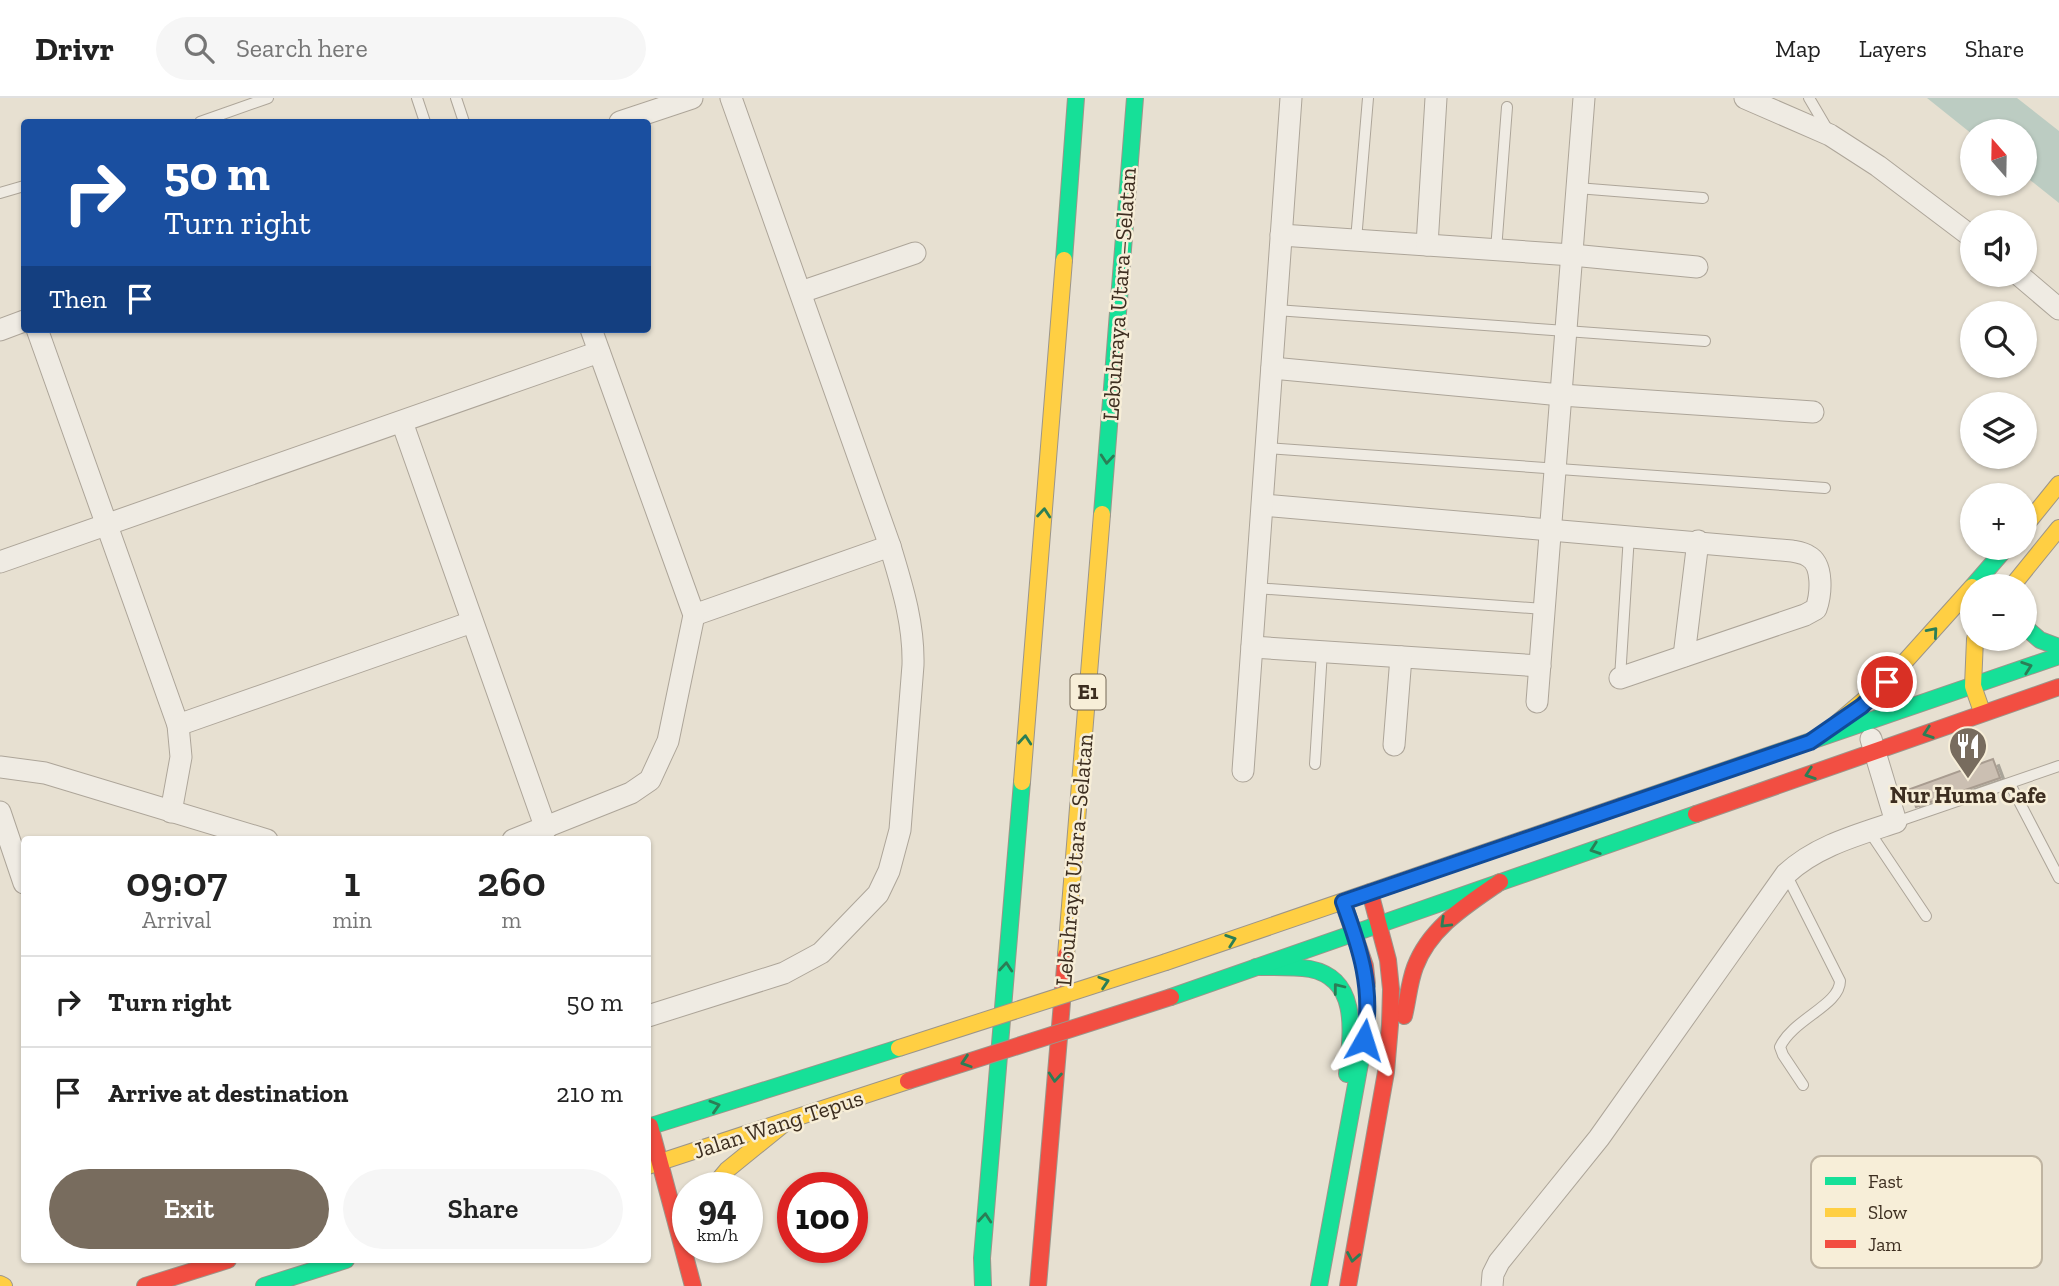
<!DOCTYPE html>
<meta charset="utf-8">
<style>
body{margin:0;font-family:"Zilla Slab",serif;background:#f6f6f6;color:#222;height:100vh;display:flex;flex-direction:column;font-size:26px;white-space:nowrap}
*{box-sizing:border-box;margin:0}
p{font-size:23px;color:#767676}
.icon{flex:none;width:38px;height:38px;fill:none;stroke:currentColor;stroke-width:2;stroke-linecap:round;stroke-linejoin:round}
.map{position:relative;flex:1;overflow:hidden}
.sheet{position:absolute;left:21px;top:738px;width:630px;height:427px;display:flex;flex-direction:column;background:#fff;border-radius:7px;box-shadow:0 2px 5px #0004}
.sheet>*{flex:none}
.guide{position:absolute;left:21px;top:21px;width:630px;height:214px;border-radius:7px;box-shadow:0 2px 5px #0004;background:#1a4fa0;color:#fff;overflow:hidden}
.needle{width:46px;rotate:340deg}
.tools{position:absolute;left:1960px;top:21px;display:grid;gap:14px}
.tools a{display:grid;place-items:center;width:77px;height:77px;border-radius:50%;background:#fff;box-shadow:0 2px 5px #0004;font-size:35px}
.speed{position:absolute;left:672px;top:1074px;display:flex;gap:14px;font-size:35px;font-weight:700;text-align:center}
.speed>*{display:grid;place-content:center;width:91px;height:91px;border-radius:50%;background:#fff;box-shadow:0 2px 5px #0004;line-height:1}
.speed small{font-size:18px;font-weight:400}
.speed .limit{border:10px solid #d22;background:#fff;color:#111}
.pin{position:absolute;display:grid;place-items:center;width:60px;height:60px;color:#fff;margin:-30px;border:4px solid #fff;border-radius:50%;box-shadow:0 2px 7px #0007}
.me{position:absolute;width:77px;margin:-38px;rotate:6deg;stroke-linejoin:round;filter:drop-shadow(0 0 5px #0008)}
.turn{display:flex;align-items:center;gap:24px;height:147px;padding:0 28px;font-size:32px}
.turn .icon{width:91px;height:91px;stroke-width:2.5}
.turn b{display:block;font-size:49px;line-height:60px}
.then{display:flex;align-items:center;height:66px;padding:0 28px;background:#0003;gap:14px;font-size:26px}
.eta{display:flex;justify-content:space-evenly;align-items:center;height:119px;text-align:center}
.eta b{font-size:42px;font-weight:600;line-height:49px}
.cta{display:flex;gap:14px;margin-top:auto;padding:14px 28px}
.cta a{flex:1;height:80px;border-radius:42px;background:#786c5e;color:#fff;font-size:28px;font-weight:600;line-height:80px;text-align:center}
.cta a+a{background:#f6f6f6;color:#222}
ul{padding:0;list-style:none}
li{display:flex;align-items:center;gap:21px;height:91px;padding:0 28px;border-top:2px solid #e0e0e0}
li div{flex:1}
li b{display:block;font-size:26px}
li em{font-style:normal}
header{display:flex;align-items:center;gap:42px;box-sizing:border-box;height:98px;padding:0 35px;background:#fff;border-bottom:2px solid #e0e0e0}
header strong{font-size:33px}
nav{display:flex;gap:38px;margin-inline-start:auto;font-size:24px}
.search{width:490px;height:63px;background:#f6f6f6;display:flex;align-items:center;gap:18px;box-sizing:border-box;padding:0 24px;border-radius:38px;color:#767676;font-size:26px}
.map>svg:first-child{display:block}
</style>
<header>
<strong>Drivr</strong>
<div class="search"><svg class="icon" aria-label="search" viewBox="0 0 24 24"><circle cx="10" cy="10" r="6"/><path d="M15 15l6 6"/></svg>Search here</div>
<nav><a>Map</a><a>Layers</a><a>Share</a></nav>
</header>
<div class="map">
<svg width="2059" height="1188" viewBox="0 0 2059 1188">
<defs>
<filter id="shadow"><feDropShadow dx="6" dy="6" stdDeviation="0" flood-color="#0004"/></filter>
</defs>
<rect width="100%" height="100%" fill="#e7e0d1"/>
<!-- water -->
<polygon fill="#bcccc2" points="1927,0 2017,0 2059,33 2059,105 2025,78 2025,33 1972,33 1972,36"/>
<!-- building -->
<polygon fill="#cbbfb2" stroke="#a89c90" stroke-width="2" filter="url(#shadow)" points="1993,661 2000,680 1916,709 1910,691"/>
<g fill="none" stroke-linecap="round" stroke-linejoin="round">
<defs>
<g id="lane">
<polyline points="417,0 425,24"/>
<polyline points="456,0 464,24"/>
<polyline points="1809,0 1829,34"/>
<polyline points="200,24 268,0"/>
<polyline points="1577,90 1703,100"/>
<polyline points="0,95 24,88"/>
<polyline points="1356,142 1368,0"/>
<polyline points="1496,152 1507,9"/>
<polyline points="1276,212 1705,243"/>
<polyline points="1266,350 1825,390"/>
<polyline points="1256,490 1544,511"/>
<polyline points="1620,580 1629,437"/>
<polyline points="1315,666 1322,553"/>
<polyline points="2010,686 2059,780"/>
<polyline points="1896,724 2059,668"/>
<polyline points="1869,733 1926,818"/>
<path d="M1786 776 1840 883C1840 907 1793 921 1780 949L1783 957 1803 987"/>
</g>
<g id="street">
<polyline points="1745,0 1830,37 1878,68 1972,139"/>
<polyline points="620,24 692,0"/>
<polyline points="1281,137 1572,157 1697,169"/>
<polyline points="1427,147 1436,0"/>
<polyline points="2019,177 2059,211"/>
<polyline points="801,194 915,155"/>
<polyline points="37,231 178,627 181,659 171,714"/>
<polyline points="0,232 24,223"/>
<polyline points="1272,270 1561,297 1813,314"/>
<polyline points="402,324 546,731"/>
<path d="M1263 407 1792 453C1797 454 1804 455 1808 458 1824 466 1821 497 1816 511L1805 517 1620 580"/>
<polyline points="0,464 599,254"/>
<polyline points="694,517 890,448"/>
<polyline points="1252,549 1540,568"/>
<polyline points="1684,558 1698,443"/>
<polyline points="1537,604 1584,0"/>
<polyline points="178,627 472,524"/>
<polyline points="1394,647 1401,559"/>
<polyline points="0,669 45,675 267,742"/>
<polyline points="1243,673 1291,0"/>
<polyline points="0,714 24,785"/>
<polyline points="513,742 631,695 650,682 668,643 694,517 591,231"/>
<path d="M648 918 784 875 821 855 878 796 889 773 900 732 913 567C914 525 902 488 890 448L731 0"/>
<path d="M1492 1188 1493 1176 1499 1164 1599 1040 1786 776C1816 748 1857 737 1896 724L1871 641"/>
</g>
<g id="fast">
<polyline points="1064,162 1076,0"/>
<polyline points="1102,416 1135,0"/>
<polyline points="1973,488 2006,450"/>
<polyline points="2025,529 2040,542 2059,549"/>
<polyline points="1621,708 2059,558"/>
<path d="M1256 869C1274 869 1293 868 1310 871 1361 881 1351 938 1347 976"/>
<polyline points="1171,899 1696,716"/>
<polyline points="648,1029 899,950"/>
<polyline points="264,1188 346,1162"/>
<polyline points="983,1188 982,1160 1022,684"/>
<polyline points="1319,1188 1363,949"/>
</g>
<g id="slow">
<polyline points="2025,428 2059,386"/>
<polyline points="2012,488 2059,430"/>
<polyline points="1975,541 1973,588 1980,608"/>
<polyline points="1837,625 1892,578 1972,489"/>
<polyline points="1022,684 1064,162"/>
<polyline points="1066,857 1102,416"/>
<polyline points="1166,864 1621,708"/>
<polyline points="648,1068 908,983"/>
<polyline points="712,1090 727,1072 785,1025"/>
<polyline points="0,1186 4,1188"/>
</g>
<g id="jam">
<polyline points="1696,716 2059,589"/>
<polyline points="1343,804 1365,868 1367,886"/>
<path d="M1404 918C1408 902 1409 885 1415 869 1430 829 1467 807 1500 784"/>
<polyline points="650,1028 693,1188"/>
<polyline points="145,1188 228,1162"/>
<polyline points="1038,1188 1066,857"/>
<polyline points="1348,1188 1386,974 1390,927 1391,891 1388,862 1370,794"/>
</g>
</defs>
<!-- lane casing -->
<use href="#lane" stroke="#ada599" stroke-width="12"/>
<!-- street casing -->
<use href="#street" stroke="#ada599" stroke-width="23"/>
<!-- fast casing -->
<use href="#fast" stroke="#9c958a" stroke-width="18"/>
<!-- slow casing -->
<use href="#slow" stroke="#9c958a" stroke-width="18"/>
<!-- jam casing -->
<use href="#jam" stroke="#9c958a" stroke-width="18"/>
<!-- lane -->
<use href="#lane" stroke="#efebe3" stroke-width="10"/>
<!-- street -->
<use href="#street" stroke="#efebe3" stroke-width="21"/>
<!-- fast -->
<use href="#fast" stroke="#16e098" stroke-width="16"/>
<!-- slow -->
<use href="#slow" stroke="#ffcf43" stroke-width="16"/>
<!-- jam -->
<use href="#jam" stroke="#f24e42" stroke-width="16"/>
<defs>
<polyline id="slow-bridge" points="899,950 1166,864"/>
<polyline id="jam-bridge" points="908,983 1171,899"/>
</defs>
<!-- slow-bridge casing -->
<use href="#slow-bridge" stroke="#9c958a" stroke-width="18" stroke-linecap="butt"/>
<!-- jam-bridge casing -->
<use href="#jam-bridge" stroke="#9c958a" stroke-width="18" stroke-linecap="butt"/>
<!-- slow-bridge -->
<use href="#slow-bridge" stroke="#ffcf43" stroke-width="16"/>
<!-- jam-bridge -->
<use href="#jam-bridge" stroke="#f24e42" stroke-width="16"/>
</g>
<!-- one-way arrows -->
<defs><path id="oneway-chevron" d="M-2-3.5L2.5 0L-2 3.5" fill="none" stroke-width="1.6" stroke-linecap="round" stroke-linejoin="round" transform="scale(1.75)"/></defs>
<g stroke="#2b7e56">
<use href="#oneway-chevron" transform="translate(1107 361) rotate(95)"/>
<use href="#oneway-chevron" transform="translate(1044 415) rotate(-85)"/>
<use href="#oneway-chevron" transform="translate(1933 534) rotate(-49)"/>
<use href="#oneway-chevron" transform="translate(2027 569) rotate(-19)"/>
<use href="#oneway-chevron" transform="translate(1928 635) rotate(161)"/>
<use href="#oneway-chevron" transform="translate(1025 642) rotate(-85)"/>
<use href="#oneway-chevron" transform="translate(1810 676) rotate(161)"/>
<use href="#oneway-chevron" transform="translate(1595 751) rotate(161)"/>
<use href="#oneway-chevron" transform="translate(1445 825) rotate(136)"/>
<use href="#oneway-chevron" transform="translate(1231 842) rotate(-19)"/>
<use href="#oneway-chevron" transform="translate(1006 869) rotate(-85)"/>
<use href="#oneway-chevron" transform="translate(1104 884) rotate(-18)"/>
<use href="#oneway-chevron" transform="translate(1338 890) rotate(-128)"/>
<use href="#oneway-chevron" transform="translate(966 964) rotate(162)"/>
<use href="#oneway-chevron" transform="translate(1055 979) rotate(95)"/>
<use href="#oneway-chevron" transform="translate(715 1008) rotate(-17)"/>
<use href="#oneway-chevron" transform="translate(985 1120) rotate(-85)"/>
<use href="#oneway-chevron" transform="translate(1353 1159) rotate(100)"/>
</g>
<g fill="none" stroke-linecap="round" stroke-linejoin="round">
<defs>
<path id="route" d="M1364 942C1374 892 1360 850 1343 804L1810 644 1862 608 1887 584"/>
</defs>
<!-- route casing -->
<use href="#route" stroke="#114b97" stroke-width="18"/>
<!-- route -->
<use href="#route" stroke="#1a73e8" stroke-width="12"/>
</g>
<!-- icons -->
<defs>
<symbol id="restaurant-pin" viewBox="-11 -11 22 30"><path d="M0 17L-7.5 6A9.5 9.5 0 1 1 7.5 6Z" fill="#786c5e" stroke="#f7eed8"/><path d="M-5-6h1v4h1v-4h1v4h1v-4h1v5L-1.5 .5V6h-2V.5L-5-1ZM5-6V6H3V1.5H1.5Q1.5-4 5-6Z" fill="#fff"/></symbol>
</defs>
<g fill-rule="evenodd">
<use href="#restaurant-pin" x="1946" y="626" width="44" height="60"/>
</g>
<g text-anchor="middle" stroke-width="5" stroke-linejoin="round" paint-order="stroke">
<!-- shield labels -->
<rect fill="#f7eed8" stroke="#756857" stroke-width="2" x="1070.5" y="576.5" width="35" height="35" rx="5"/>
<g font-size="21" font-weight="bold" fill="#3d2e20">
<text x="1088" y="601">E1</text>
</g>
<!-- street labels -->
<g font-size="23" fill="#3d2e20" stroke="#f7eed8">
<text transform="translate(1119 196) rotate(-86)" y="8">Lebuhraya Utara–Selatan</text>
<text transform="translate(1074 762) rotate(-85)" y="8">Lebuhraya Utara–Selatan</text>
<text transform="translate(778 1026) rotate(-18)" y="8">Jalan Wang Tepus</text>
</g>
<!-- poi labels -->
<g font-size="23" font-weight="bold" fill="#3d2e20" stroke="#f7eed8">
<text x="1968" y="705">Nur Huma Cafe</text>
</g>
</g>
<!-- legend -->
<rect x="1811" y="1058" width="231" height="112" rx="10" fill="#f7eed8" stroke="#bfb4a1" stroke-width="2"/>
<rect x="1825" y="1079" width="31" height="8" fill="#16e098"/>
<rect x="1825" y="1110" width="31" height="9" fill="#ffcf43"/>
<rect x="1825" y="1142" width="31" height="8" fill="#f24e42"/>
<g font-size="19" fill="#3d2e20">
<text x="1868" y="1090">Fast</text>
<text x="1868" y="1121">Slow</text>
<text x="1868" y="1153">Jam</text>
</g>
</svg>
<div class="tools">
<a><svg class="needle" viewBox="-14 -14 28 28"><path d="M0-13l5 13h-10z" fill="#e53935"/><path d="M0 13l5-13h-10z" fill="#767676"/></svg></a>
<a><svg class="icon" aria-label="sound" viewBox="0 0 24 24"><path d="M4 9h4l5-4v14l-5-4H4zM17 9q2 3 0 6"/></svg></a>
<a><svg class="icon" aria-label="search" viewBox="0 0 24 24"><circle cx="10" cy="10" r="6"/><path d="M15 15l6 6"/></svg></a>
<a><svg class="icon" aria-label="layers" viewBox="0 0 24 24"><path d="M12 4l9 5-9 5-9-5zM3 14l9 5 9-5"/></svg></a>
<a>+</a>
<a>−</a>
</div>
<div class="speed"><div>94<small>km/h</small></div><div class="limit">100</div></div>
<div class="pin" style="left:1887px;top:584px;background:#d93025"><svg class="icon" aria-label="arrive" viewBox="0 0 24 24"><path d="M6 21V4h12l-3 4 3 4H6"/></svg></div>
<svg class="me" style="left:1364px;top:942px" viewBox="-20 -20 40 40"><path d="M0-17L14 15 0 8-14 15z" fill="#1a73e8" stroke="#fff" stroke-width="4"/></svg>
<div class="guide">
<div class="turn"><svg class="icon" aria-label="right" viewBox="0 0 24 24"><path d="M7 20v-9h11M14 6l5 5-5 5"/></svg><div><b>50 m</b>Turn right</div></div>
<div class="then">Then<svg class="icon" aria-label="arrive" viewBox="0 0 24 24"><path d="M6 21V4h12l-3 4 3 4H6"/></svg></div>
</div>
<section class="sheet">
<div class="eta">
<div><b>09:07</b><p>Arrival</p></div>
<div><b>1</b><p>min</p></div>
<div><b>260</b><p>m</p></div>
</div>
<ul>
<li><svg class="icon" aria-label="right" viewBox="0 0 24 24"><path d="M7 20v-9h11M14 6l5 5-5 5"/></svg><div><b>Turn right</b></div><em>50 m</em></li>
<li><svg class="icon" aria-label="arrive" viewBox="0 0 24 24"><path d="M6 21V4h12l-3 4 3 4H6"/></svg><div><b>Arrive at destination</b></div><em>210 m</em></li>
</ul>
<div class="cta"><a>Exit</a><a>Share</a></div>
</section>
</div>
